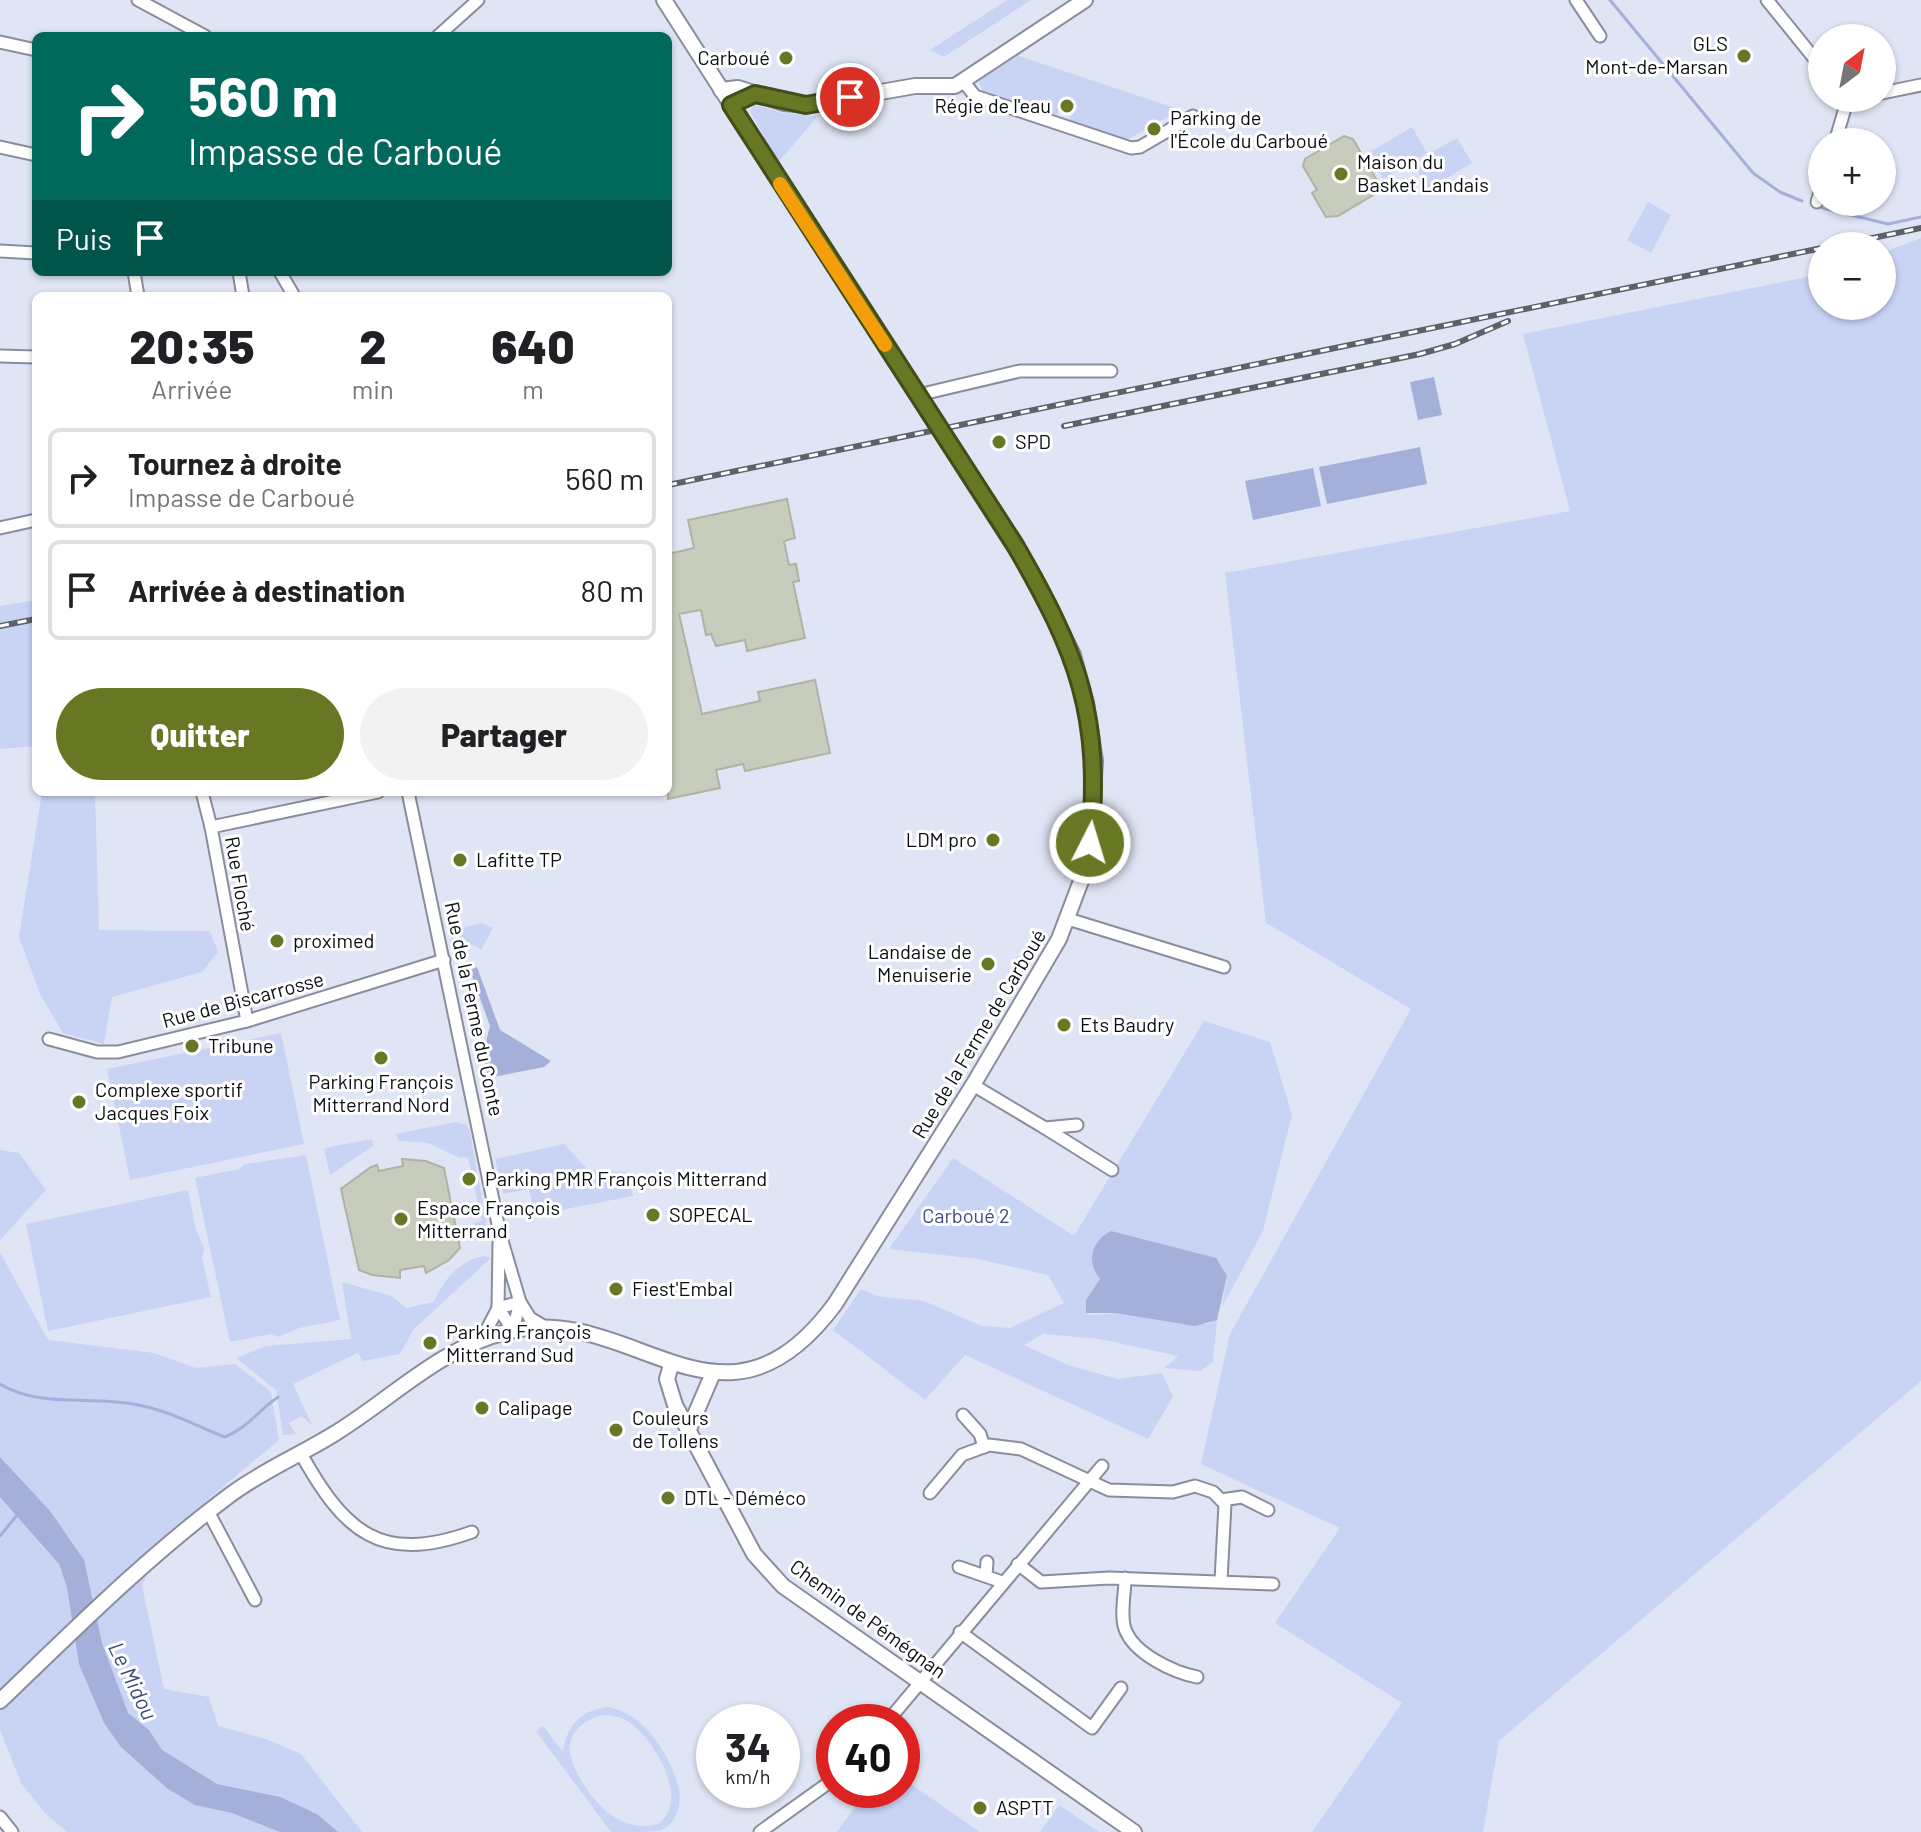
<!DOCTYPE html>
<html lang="fr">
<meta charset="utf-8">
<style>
body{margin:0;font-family:Barlow,sans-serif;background:#f2f2f2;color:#202124;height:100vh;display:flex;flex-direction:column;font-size:30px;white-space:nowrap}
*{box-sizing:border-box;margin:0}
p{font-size:26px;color:#757577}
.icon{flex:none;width:44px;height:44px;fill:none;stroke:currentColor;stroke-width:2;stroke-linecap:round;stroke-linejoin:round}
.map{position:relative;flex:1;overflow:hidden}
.sheet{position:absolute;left:32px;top:292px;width:640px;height:504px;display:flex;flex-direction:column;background:#fff;border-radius:12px;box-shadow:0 2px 6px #0004}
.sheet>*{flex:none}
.banner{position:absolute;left:32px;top:32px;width:640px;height:244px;border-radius:12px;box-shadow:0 2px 6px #0004;background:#00695c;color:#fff;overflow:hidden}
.needle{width:52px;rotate:32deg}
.buttons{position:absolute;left:1808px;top:24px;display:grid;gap:16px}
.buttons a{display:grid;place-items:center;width:88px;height:88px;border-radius:50%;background:#fff;box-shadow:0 2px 6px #0004;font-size:40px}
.speed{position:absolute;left:696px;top:1704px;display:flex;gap:16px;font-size:40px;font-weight:700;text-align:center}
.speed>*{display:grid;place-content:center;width:104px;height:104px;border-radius:50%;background:#fff;box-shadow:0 2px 6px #0004;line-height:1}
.speed small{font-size:20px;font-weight:400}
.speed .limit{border:12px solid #d22;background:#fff;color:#111}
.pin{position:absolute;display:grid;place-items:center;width:68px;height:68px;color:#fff;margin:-34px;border:4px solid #fff;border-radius:50%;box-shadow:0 2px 8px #0007}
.me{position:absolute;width:88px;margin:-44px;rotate:5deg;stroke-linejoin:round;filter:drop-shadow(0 0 6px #0008)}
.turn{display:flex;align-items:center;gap:28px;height:168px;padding:0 24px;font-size:36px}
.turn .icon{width:104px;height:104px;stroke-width:2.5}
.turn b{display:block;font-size:56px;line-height:68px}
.then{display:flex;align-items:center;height:76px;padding:0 24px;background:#0003;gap:16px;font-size:30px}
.eta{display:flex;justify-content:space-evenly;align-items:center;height:136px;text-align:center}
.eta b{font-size:48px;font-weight:800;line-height:56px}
.button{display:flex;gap:16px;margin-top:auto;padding:16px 24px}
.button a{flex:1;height:92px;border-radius:48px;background:#677724;color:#fff;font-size:32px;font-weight:800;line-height:92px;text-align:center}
.button a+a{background:#f2f2f2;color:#202124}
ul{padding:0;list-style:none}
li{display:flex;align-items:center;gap:24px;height:100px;margin:0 16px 12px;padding:0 8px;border:4px solid #e0e0e0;border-radius:12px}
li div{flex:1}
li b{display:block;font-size:30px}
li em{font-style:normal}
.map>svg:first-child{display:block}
</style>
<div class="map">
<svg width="1921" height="1832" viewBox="0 0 1921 1832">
<rect width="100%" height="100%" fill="#e0e5f5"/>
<!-- green -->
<g fill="#c9d3f4" fill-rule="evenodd">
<polygon points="1007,0 1031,0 944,57 930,50"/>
<polygon points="1016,55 1178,109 1178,111 1125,141 1069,121 1076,104 1063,99 1056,118 983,92 978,80"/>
<polygon points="754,105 783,113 818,116 778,163 750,111"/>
<polygon points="1412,127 1427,153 1383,179 1368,153"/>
<polygon points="1457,138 1472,163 1428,189 1413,163"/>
<polygon points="1648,202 1671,215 1651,253 1627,240"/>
<polygon points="1921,238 1921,1381 1499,1741 1483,1832 1312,1832 1402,1703 1275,1623 1340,1528 1201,1464 1230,1334 1411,1009 1266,923 1225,573 1570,511 1523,334 1822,274 1822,306 1882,306 1882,253"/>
<polygon points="36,600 36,746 0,749 0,606"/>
<polygon points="42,792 95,792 99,930 210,931 218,952 202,972 112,997 104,1044 63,1033 40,994 19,937"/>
<polygon points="481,923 493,928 481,950 473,945 467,946 462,956 452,950 450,941 456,930"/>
<path d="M1204 1021 1270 1042 1292 1115 1263 1231 1222 1307 1227 1276 1111 1231C1092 1241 1086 1262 1100 1279L1088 1315 1116 1313 1206 1324 1217 1320 1213 1362 1200 1371 1164 1368 1178 1356 1100 1339 1043 1334 1024 1345 1068 1365 1118 1379 1162 1373 1173 1397 1148 1439 965 1355 925 1400 833 1330 861 1289 877 1296 924 1301 982 1326 1010 1328 1064 1303 1048 1275 978 1259 889 1249 953 1158 1074 1236Z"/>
<polygon points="281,1033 304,1144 130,1180 107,1069"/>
<polygon points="456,1122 467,1125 470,1132 486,1220 484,1241 477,1236 474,1223 482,1221 468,1157 460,1158 428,1143 399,1141 396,1134"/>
<polygon points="372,1139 373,1146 330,1175 324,1148"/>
<polygon points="564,1144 588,1170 627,1172 633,1196 535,1215 529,1189 503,1194 495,1159"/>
<polygon points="0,1150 19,1153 46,1190 0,1240"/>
<polygon points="306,1155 340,1320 299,1328 278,1337 271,1334 230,1342 195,1178 239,1169 245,1164"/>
<polygon points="188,1190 196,1230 204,1248 202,1258 211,1297 48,1331 26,1224"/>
<polygon points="0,1252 48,1340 154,1353 196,1368 235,1364 271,1392 279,1440 163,1537 142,1586 164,1689 209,1697 218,1726 266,1739 301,1754 362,1832 67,1832 45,1813 21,1783 0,1730"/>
<path d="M484 1256 491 1258 414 1329 400 1354 363 1361 358 1353 293 1384 312 1425 302 1416 289 1423 296 1434 283 1435 276 1390 236 1358 266 1346 351 1339 342 1282 392 1296 406 1308 434 1302C442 1281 460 1260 484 1256Z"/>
<path d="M609 1707C619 1710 628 1713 637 1720 662 1740 705 1808 660 1831 649 1832 624 1832 611 1832L536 1731 543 1726 563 1752C566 1726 582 1709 609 1707ZM602 1715C610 1715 618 1716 626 1720 652 1736 692 1799 658 1824 627 1832 605 1814 589 1792 567 1762 556 1729 602 1715Z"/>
<polygon points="902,1778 980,1832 837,1832 867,1790 902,1790"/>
<polygon points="1059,1805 1099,1832 1040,1832"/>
</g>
<!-- water -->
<g fill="#a4b0da">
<polygon points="1434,377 1442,415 1418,420 1410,382"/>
<polygon points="1420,447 1427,484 1327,504 1319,467"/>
<polygon points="1313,468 1321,506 1253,520 1245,481"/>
<polygon points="477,967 500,1030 551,1061 544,1067 488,1078 483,1053 490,1026 470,970"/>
<path d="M1111 1231 1216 1258 1227 1276 1217 1320 1195 1326 1116 1313H1086V1300L1100 1279C1086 1262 1091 1241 1111 1231Z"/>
<polygon points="0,1457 50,1511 84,1560 102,1643 128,1713 149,1730 162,1750 217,1784 280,1797 317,1814 338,1832 280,1832 232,1813 195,1805 168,1789 121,1747 104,1723 79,1664 67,1587 59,1564 0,1497"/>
</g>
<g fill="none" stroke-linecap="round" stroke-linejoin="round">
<!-- stream -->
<g stroke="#a4b0da" stroke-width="3">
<polyline points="1610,0 1753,173 1780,192 1802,201"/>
<polyline points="1822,208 1888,224 1921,217"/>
<path d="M0 1384C39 1408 89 1396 133 1404 166 1409 194 1425 225 1437 246 1429 259 1410 278 1397"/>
<polyline points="0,1536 18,1514"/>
</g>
</g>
<!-- building -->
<g fill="#c7ccbc" stroke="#afb3a3" stroke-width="2">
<polygon points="1344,136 1353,139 1361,153 1360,160 1366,161 1380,186 1378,192 1338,216 1326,217 1312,193 1317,190 1303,166 1305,159"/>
<polygon points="787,499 795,538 784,541 789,565 796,564 799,581 793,582 805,638 747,651 745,640 716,646 711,634 706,635 701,610 679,614 702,714 760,701 758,692 815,680 830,753 745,771 743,764 716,770 720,788 668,799 668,554 694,548 688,520"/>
<polygon points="402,1159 426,1161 444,1168 460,1248 449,1260 426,1273 424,1266 400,1270 400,1278 372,1275 359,1270 341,1189 371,1167 377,1165 379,1171 403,1166"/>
</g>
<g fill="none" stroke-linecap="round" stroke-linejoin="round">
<defs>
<g id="minor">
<polyline points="138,0 205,36"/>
<polyline points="1576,0 1600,36"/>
<polyline points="1767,0 1822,68"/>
<polyline points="438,36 478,0"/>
<polyline points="0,42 36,50"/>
<polyline points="963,81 975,96 1131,148 1140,147 1193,116"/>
<polyline points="1882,93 1921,85"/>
<polyline points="1835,142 1848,98"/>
<polyline points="0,147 36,155"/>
<polyline points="1817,202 1822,185"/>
<polyline points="0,251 36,253"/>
<polyline points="134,272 138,296"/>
<polyline points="239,272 243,296"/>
<polyline points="280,272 294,296"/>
<polyline points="0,356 36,357"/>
<polyline points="918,395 1020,371 1111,371"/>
<polyline points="0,528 36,520"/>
<polyline points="202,792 211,827"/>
<polyline points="408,792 500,1234 520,1302 513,1330 498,1308"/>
<polyline points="1068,919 1224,967"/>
<polyline points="247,1021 211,827 378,792"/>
<polyline points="49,1039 97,1052 118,1052 247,1021 444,960"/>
<polyline points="973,1085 1045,1128 1077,1125"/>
<polyline points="1045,1128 1112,1170"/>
<polyline points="498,1308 520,1302 530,1318 545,1327"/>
<polyline points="482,1339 498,1308 499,1243"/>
<polyline points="963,1415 980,1434 984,1447"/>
<path d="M300 1452C344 1531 379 1565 472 1532"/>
<polyline points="930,1493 962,1455 989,1445 1021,1449 1109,1490 1173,1492 1195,1486 1213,1492 1225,1504 1221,1581"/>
<polyline points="1221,1500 1242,1497 1268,1510"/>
<polyline points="209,1513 255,1600"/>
<polyline points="1018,1564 1041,1582 1109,1578 1273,1584"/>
<polyline points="959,1567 1002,1582"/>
<polyline points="986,1575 987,1562"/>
<path d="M1125 1578C1125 1594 1120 1615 1125 1629 1134 1654 1173 1672 1197 1677"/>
<polyline points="960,1632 1092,1728 1121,1688"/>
<polyline points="887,1722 1102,1466"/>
<polyline points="0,1817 12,1832"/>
<polyline points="760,1832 834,1779"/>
</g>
<g id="tertiary">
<polyline points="721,90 738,88 784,103 806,105 915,86 955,86 1085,0"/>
<polyline points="671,1365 667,1379 675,1405 754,1554 783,1586 1134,1832"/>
<polyline points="689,1429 713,1373"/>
<path d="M0 1701C74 1630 148 1556 230 1495 262 1471 300 1455 334 1434 393 1398 440 1347 510 1331 636 1303 722 1456 835 1304L973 1085 1059 939 1084 873 1090 843 1095 761 1086 703 1073 655 1034 577 664 0"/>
</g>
</defs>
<!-- minor casing -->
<use href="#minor" stroke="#898d9c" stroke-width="15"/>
<!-- tertiary casing -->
<use href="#tertiary" stroke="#898d9c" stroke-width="18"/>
<!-- minor -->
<use href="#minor" stroke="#fff" stroke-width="11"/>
<!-- tertiary -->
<use href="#tertiary" stroke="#fff" stroke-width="14"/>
<defs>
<g id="rail">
<polyline points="1834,246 1921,228"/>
<polyline points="1064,426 1420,354 1455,344 1508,321"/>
<polyline points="668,485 1822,248"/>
<polyline points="0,626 36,619"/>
</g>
</defs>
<!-- rail casing -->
<use href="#rail" stroke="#5e616a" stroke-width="6"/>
<!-- rail -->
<use href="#rail" stroke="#fff" stroke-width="3" stroke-dasharray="9" stroke-linecap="butt"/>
</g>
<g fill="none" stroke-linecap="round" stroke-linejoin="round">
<defs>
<path id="route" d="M850 97 806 105 755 94 731 105 1015 545C1078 654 1102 715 1090 843"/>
</defs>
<!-- route casing -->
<use href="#route" stroke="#434d17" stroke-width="20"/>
<!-- route -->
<use href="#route" stroke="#677724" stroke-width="14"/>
<!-- slow -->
<polyline stroke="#f59e0b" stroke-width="14" points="780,184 885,345"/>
</g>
<!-- markers -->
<g fill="#677724" stroke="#fff" stroke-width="3">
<circle cx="1744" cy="56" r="8"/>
<circle cx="786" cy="58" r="8"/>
<circle cx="1067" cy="106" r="8"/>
<circle cx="1154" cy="129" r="8"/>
<circle cx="1341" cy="174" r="8"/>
<circle cx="999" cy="442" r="8"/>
<circle cx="993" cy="840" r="8"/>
<circle cx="460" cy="860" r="8"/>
<circle cx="277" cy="941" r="8"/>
<circle cx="988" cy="964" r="8"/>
<circle cx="1064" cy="1025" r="8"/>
<circle cx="192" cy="1046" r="8"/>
<circle cx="381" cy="1058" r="8"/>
<circle cx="79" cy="1102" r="8"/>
<circle cx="469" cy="1179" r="8"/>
<circle cx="653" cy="1215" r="8"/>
<circle cx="401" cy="1219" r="8"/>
<circle cx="616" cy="1289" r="8"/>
<circle cx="430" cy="1343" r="8"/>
<circle cx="482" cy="1408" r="8"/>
<circle cx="616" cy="1430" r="8"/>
<circle cx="668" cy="1498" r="8"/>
<circle cx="980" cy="1808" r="8"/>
</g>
<g text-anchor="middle" stroke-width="6" stroke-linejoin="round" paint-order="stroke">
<!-- poi labels -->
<g font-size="20" fill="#0b0d12" stroke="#fff" text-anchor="start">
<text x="1728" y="51" text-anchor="end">GLS<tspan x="1728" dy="23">Mont-de-Marsan</tspan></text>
<text x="770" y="65" text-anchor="end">Carboué</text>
<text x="1051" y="113" text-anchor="end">Régie de l'eau</text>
<text x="1170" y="125">Parking de<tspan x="1170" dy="23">l'École du Carboué</tspan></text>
<text x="1357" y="169">Maison du<tspan x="1357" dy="23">Basket Landais</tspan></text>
<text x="1015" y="449">SPD</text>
<text x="977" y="847" text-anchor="end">LDM pro</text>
<text x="476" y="867">Lafitte TP</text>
<text x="293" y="948">proximed</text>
<text x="972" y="959" text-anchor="end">Landaise de<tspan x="972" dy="23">Menuiserie</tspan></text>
<text x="1080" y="1032">Ets Baudry</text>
<text x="208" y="1053">Tribune</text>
<text x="381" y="1089" text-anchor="middle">Parking François<tspan x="381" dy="23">Mitterrand Nord</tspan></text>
<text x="95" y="1097">Complexe sportif<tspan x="95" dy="23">Jacques Foix</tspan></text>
<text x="485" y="1186">Parking PMR François Mitterrand</text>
<text x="417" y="1215">Espace François<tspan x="417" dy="23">Mitterrand</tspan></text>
<text x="669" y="1222">SOPECAL</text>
<text x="632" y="1296">Fiest'Embal</text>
<text x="446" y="1339">Parking François<tspan x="446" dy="23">Mitterrand Sud</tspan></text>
<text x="498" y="1415">Calipage</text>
<text x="632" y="1425">Couleurs<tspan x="632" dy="23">de Tollens</tspan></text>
<text x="684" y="1505">DTL - Déméco</text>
<text x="996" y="1815">ASPTT</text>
</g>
<!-- street labels -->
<g font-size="20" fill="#0b0d12" stroke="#fff">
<text transform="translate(240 884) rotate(80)" y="7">Rue Floché</text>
<text transform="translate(243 1000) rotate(-15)" y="7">Rue de Biscarrosse</text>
<text transform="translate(474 1009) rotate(78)" y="7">Rue de la Ferme du Conte</text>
<text transform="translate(979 1034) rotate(-59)" y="7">Rue de la Ferme de Carboué</text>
<text transform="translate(868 1619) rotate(36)" y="7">Chemin de Pémégnan</text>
</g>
<!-- park labels -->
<g font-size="20" fill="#404c82" stroke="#fff">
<text x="966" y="1223">Carboué 2</text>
</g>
<!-- water labels -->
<g font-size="22" font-style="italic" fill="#3e4b81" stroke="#fff">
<text transform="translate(133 1681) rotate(64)" y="8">Le Midou</text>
</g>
</g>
</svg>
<div class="buttons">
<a><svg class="needle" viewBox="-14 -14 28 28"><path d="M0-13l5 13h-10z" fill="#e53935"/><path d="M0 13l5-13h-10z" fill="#757577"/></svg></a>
<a>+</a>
<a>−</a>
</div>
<div class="speed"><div>34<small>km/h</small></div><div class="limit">40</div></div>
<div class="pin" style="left:850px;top:97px;background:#d93025"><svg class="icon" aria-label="arrive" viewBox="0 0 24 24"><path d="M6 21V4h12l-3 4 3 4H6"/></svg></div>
<svg class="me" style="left:1090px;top:843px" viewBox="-20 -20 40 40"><circle r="17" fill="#677724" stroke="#fff" stroke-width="3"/><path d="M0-11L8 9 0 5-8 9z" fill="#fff"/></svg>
<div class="banner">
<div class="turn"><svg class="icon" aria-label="right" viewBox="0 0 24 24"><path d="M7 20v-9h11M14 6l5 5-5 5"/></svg><div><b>560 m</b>Impasse de Carboué</div></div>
<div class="then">Puis<svg class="icon" aria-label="arrive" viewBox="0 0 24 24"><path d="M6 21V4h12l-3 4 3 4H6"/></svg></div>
</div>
<section class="sheet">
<div class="eta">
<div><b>20:35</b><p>Arrivée</p></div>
<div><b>2</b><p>min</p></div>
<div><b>640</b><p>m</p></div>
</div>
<ul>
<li><svg class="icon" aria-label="right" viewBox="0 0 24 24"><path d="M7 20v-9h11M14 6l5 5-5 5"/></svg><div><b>Tournez à droite</b><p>Impasse de Carboué</p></div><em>560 m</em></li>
<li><svg class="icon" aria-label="arrive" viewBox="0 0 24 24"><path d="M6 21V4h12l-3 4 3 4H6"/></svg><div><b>Arrivée à destination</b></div><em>80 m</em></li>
</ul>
<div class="button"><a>Quitter</a><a>Partager</a></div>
</section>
</div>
